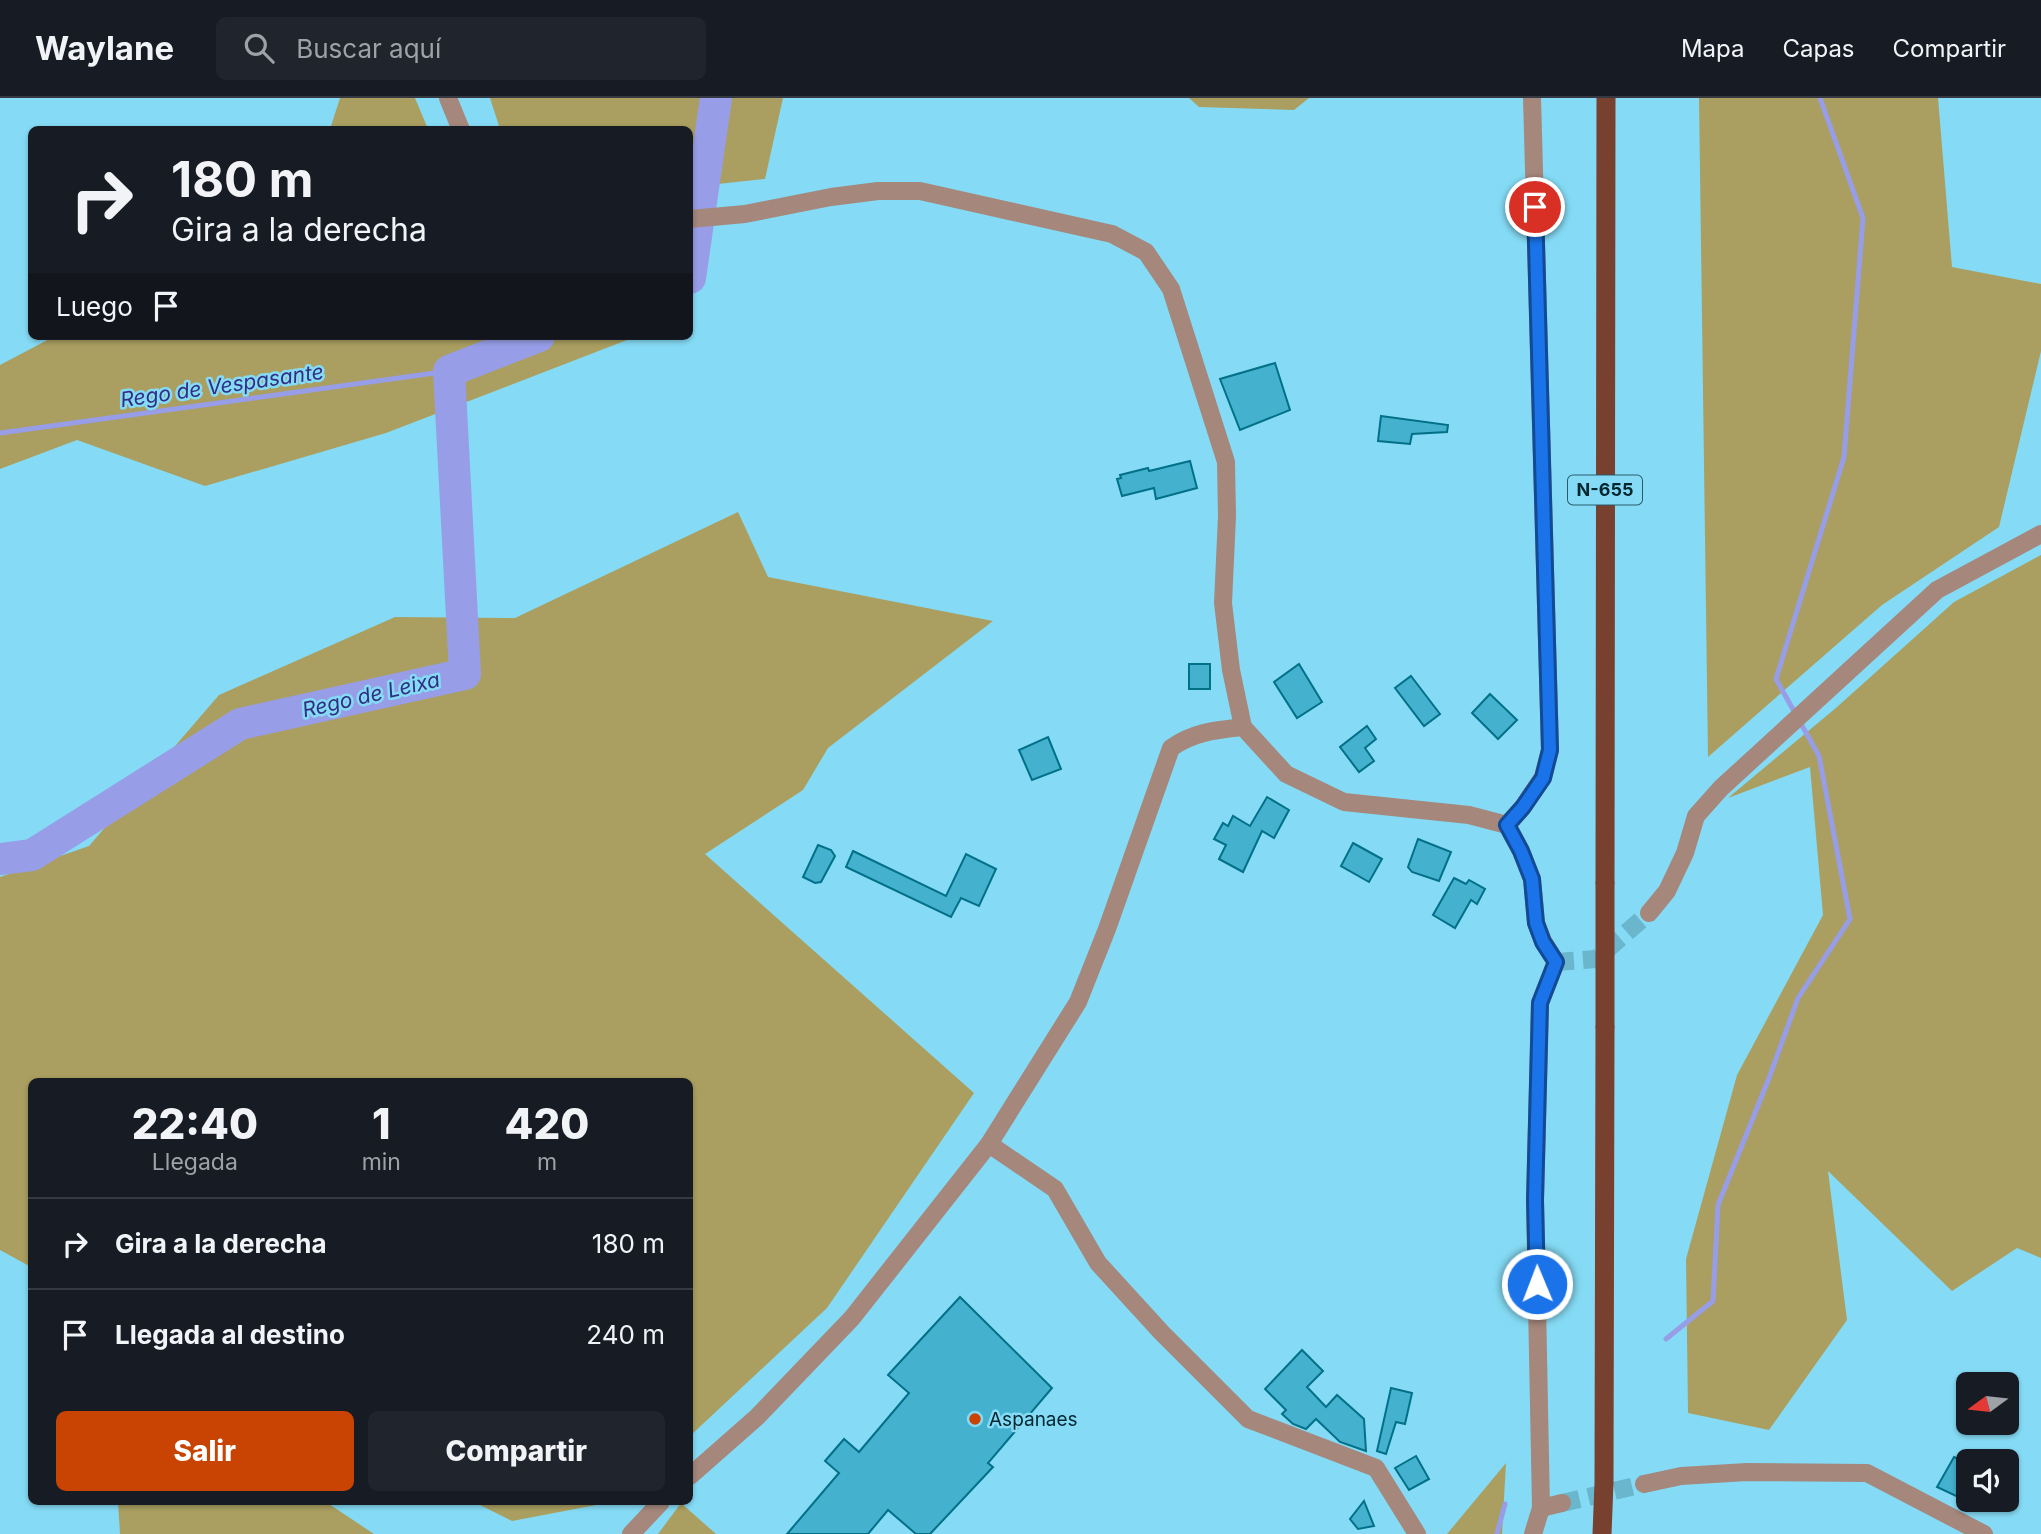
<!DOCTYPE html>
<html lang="es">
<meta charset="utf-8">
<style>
body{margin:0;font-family:Inter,sans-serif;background:#20242c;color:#f1f3f6;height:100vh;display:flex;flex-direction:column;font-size:26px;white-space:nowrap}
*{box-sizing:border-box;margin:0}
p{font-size:23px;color:#9ea1a6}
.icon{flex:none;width:38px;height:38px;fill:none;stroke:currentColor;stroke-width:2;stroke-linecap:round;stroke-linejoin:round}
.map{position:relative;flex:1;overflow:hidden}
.side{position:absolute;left:28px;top:980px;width:665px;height:427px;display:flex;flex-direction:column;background:#171b24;border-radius:10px;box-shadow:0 2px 5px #0004}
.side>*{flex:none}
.hud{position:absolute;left:28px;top:28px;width:665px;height:214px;border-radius:10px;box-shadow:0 2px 5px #0004;background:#171b24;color:#f1f3f6;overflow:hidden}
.needle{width:46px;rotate:255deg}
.tools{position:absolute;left:1956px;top:1274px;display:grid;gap:14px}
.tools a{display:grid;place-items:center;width:63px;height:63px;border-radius:10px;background:#171b24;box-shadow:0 2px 5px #0004;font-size:35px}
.pin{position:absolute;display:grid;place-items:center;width:60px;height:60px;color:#fff;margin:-30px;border:4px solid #fff;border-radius:50%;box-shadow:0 2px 7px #0007}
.me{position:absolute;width:77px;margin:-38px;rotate:359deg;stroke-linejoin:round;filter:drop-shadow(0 0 5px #0008)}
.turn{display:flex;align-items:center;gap:24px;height:147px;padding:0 28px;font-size:32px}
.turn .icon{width:91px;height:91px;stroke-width:2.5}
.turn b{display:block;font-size:49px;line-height:60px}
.then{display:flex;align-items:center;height:66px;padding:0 28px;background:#0003;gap:14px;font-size:26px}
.eta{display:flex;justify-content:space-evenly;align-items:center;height:119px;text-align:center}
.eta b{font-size:42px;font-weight:800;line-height:49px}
.action{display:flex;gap:14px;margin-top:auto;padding:14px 28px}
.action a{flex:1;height:80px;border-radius:10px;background:#c94302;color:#fff;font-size:28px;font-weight:800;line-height:80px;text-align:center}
.action a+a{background:#20242c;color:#f1f3f6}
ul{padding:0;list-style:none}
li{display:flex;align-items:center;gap:21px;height:91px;padding:0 28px;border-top:2px solid #363941}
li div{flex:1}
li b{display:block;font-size:26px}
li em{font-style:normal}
header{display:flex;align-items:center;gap:42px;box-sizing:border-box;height:98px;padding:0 35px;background:#171b24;border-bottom:2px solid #363941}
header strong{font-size:33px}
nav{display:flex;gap:38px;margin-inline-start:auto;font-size:24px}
.search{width:490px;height:63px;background:#20242c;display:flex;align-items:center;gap:18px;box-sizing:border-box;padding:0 24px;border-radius:10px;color:#9ea1a6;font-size:26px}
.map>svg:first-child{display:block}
</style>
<header>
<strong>Waylane</strong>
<div class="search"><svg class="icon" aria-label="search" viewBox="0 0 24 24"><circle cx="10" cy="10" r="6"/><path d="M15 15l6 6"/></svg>Buscar aquí</div>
<nav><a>Mapa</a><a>Capas</a><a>Compartir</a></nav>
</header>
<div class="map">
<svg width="2041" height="1436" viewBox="0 0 2041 1436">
<rect width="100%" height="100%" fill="#85dbf5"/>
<!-- green -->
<g fill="#aa9f60">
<polygon points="340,0 415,0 428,31 330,31"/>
<polygon points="490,0 783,0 765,81 690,89 690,32 500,31"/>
<polygon points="1189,0 1309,0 1294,12 1199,9"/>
<polygon points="1699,0 1938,0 1952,169 2041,186 2041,253 1999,429 1882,507 1708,659"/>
<polygon points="55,238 629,238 627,242 386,335 205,388 77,342 0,371 0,267"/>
<polygon points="738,414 768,479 993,523 828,650 803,692 705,756 974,995 827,1210 690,1338 690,984 32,984 31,1169 0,1152 0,779 89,748 219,597 395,519 515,520"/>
<polygon points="2041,457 2041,1160 2017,1150 1952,1193 1828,1073 1847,1222 1769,1332 1688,1315 1686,1161 1737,977 1823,817 1810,669 1728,700 1837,609 1954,504"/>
<polygon points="1506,1365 1502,1436 1447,1436"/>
<polygon points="118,1404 326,1404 374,1436 120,1436"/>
<polygon points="474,1404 612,1404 512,1423"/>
<polygon points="681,1405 716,1436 658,1436"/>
</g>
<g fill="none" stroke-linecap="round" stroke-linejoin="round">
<!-- stream -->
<g stroke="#979ee7" stroke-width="5">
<polyline points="0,335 449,273"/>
<polyline points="1666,1241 1713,1203 1718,1107 1769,980 1798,900 1850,821 1819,658 1776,581 1844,359 1863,120 1820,0"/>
<polyline points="1497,1436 1505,1406"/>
</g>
<!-- river -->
<g stroke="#979ee7" stroke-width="32">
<polyline points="690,180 716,0"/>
<polyline points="0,761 32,757 240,626 465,576 449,273 539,238"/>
</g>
</g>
<!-- building -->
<g fill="#44b1cf" stroke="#027087" stroke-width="2">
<polygon points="1275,265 1290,312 1240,332 1220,281"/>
<polygon points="1381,318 1448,327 1447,334 1412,336 1410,346 1378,343"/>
<polygon points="1190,363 1197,390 1156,401 1154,390 1122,398 1117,381 1121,380 1120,377 1148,370 1149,373"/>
<rect x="1189" y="566" width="21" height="25"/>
<polygon points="1299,566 1322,604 1297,620 1274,584"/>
<polygon points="1411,578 1440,616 1424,628 1395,590"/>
<polygon points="1490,596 1517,622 1498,641 1472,615"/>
<polygon points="1367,628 1376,641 1365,650 1374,663 1359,674 1340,649"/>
<polygon points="1048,639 1061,671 1032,682 1019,652"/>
<polygon points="1267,699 1289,712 1274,740 1262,733 1243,774 1219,761 1226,747 1214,741 1223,725 1228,728 1233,718 1250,728"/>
<polygon points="1418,741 1451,754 1439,783 1412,774 1408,769"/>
<polygon points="1353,745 1382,761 1369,784 1341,768"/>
<polygon points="818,747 831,752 835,758 821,784 815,785 803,779"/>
<polygon points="853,753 946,798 966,756 996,771 979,808 961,800 951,819 846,769"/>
<polygon points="1454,780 1466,786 1469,782 1485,791 1477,806 1471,802 1455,830 1433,817"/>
<polygon points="960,1199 1052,1290 988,1365 993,1369 930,1436 916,1436 888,1412 868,1436 787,1436 839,1375 825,1363 844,1341 859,1354 909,1295 888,1277"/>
<polygon points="1302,1252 1323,1273 1307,1289 1326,1309 1337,1297 1364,1321 1366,1353 1340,1344 1316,1321 1306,1331 1293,1326 1282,1316 1286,1312 1265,1291"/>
<polygon points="1391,1290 1412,1295 1405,1326 1396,1324 1386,1356 1377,1353"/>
<polygon points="1416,1358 1429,1381 1409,1392 1395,1370"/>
<polygon points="1954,1359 1969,1366 1969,1404 1937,1389"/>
<polygon points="1364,1403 1374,1428 1358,1431 1350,1421"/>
</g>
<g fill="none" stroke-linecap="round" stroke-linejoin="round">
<!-- minor-tunnel -->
<g stroke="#6ab7cd" stroke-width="18" stroke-dasharray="18 9" stroke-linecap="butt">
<polyline points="1556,864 1596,861 1649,815"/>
<polyline points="1562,1405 1644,1386"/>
</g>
<!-- minor -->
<g stroke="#a5877c" stroke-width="18">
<polyline points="448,0 461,32"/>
<polyline points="690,121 745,116 831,99 878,93 920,93 1112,136 1146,154 1171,191 1226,364 1227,418 1223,505 1231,572 1243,629"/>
<polyline points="1507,727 1523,709 1543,679 1550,652 1532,0"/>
<polyline points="1649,815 1667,793 1685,755 1696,718 1721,690 1937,492 2041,436"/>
<polyline points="1556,864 1540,905 1539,950 1535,1103 1541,1410 1562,1405"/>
<polyline points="989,1046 1055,1091 1098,1165 1162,1235 1248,1321 1376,1370 1417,1436"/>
<polyline points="1644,1386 1681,1378 1747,1374 1867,1375 1984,1436"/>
<polyline points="1533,1436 1541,1410"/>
</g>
<!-- tertiary -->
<g stroke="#a5877c" stroke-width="18">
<path d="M690 1378 757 1319 852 1220 989 1046 1078 904 1107 831 1171 650C1193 634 1216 632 1243 629L1286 676 1344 704 1469 717 1507 727 1521 753 1532 781 1536 825 1543 843 1556 864"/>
<polyline points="631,1436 661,1404"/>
</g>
<!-- trunk -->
<g stroke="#78402e" stroke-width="19">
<polyline points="1605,785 1606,0"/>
<polyline points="1602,1436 1604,1385 1605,929"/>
</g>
<!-- trunk-bridge -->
<polyline stroke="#78402e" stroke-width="19" points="1605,929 1605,785"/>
</g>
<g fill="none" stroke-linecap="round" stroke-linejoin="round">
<defs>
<polyline id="route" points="1535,109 1550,652 1543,680 1523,709 1507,727 1521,753 1532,781 1536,825 1543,844 1556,864 1540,905 1535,1102 1537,1186"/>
</defs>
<!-- route casing -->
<use href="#route" stroke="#114b97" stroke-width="18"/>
<!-- route -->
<use href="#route" stroke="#1a73e8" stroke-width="12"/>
</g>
<!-- markers -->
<circle fill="#c94302" stroke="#85dbf5" stroke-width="2.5" cx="975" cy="1321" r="7"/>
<g text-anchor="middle" stroke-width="5" stroke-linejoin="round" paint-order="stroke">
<!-- shield labels -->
<rect fill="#85dbf5" stroke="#285c6a" stroke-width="2" x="1568" y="377.5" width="74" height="29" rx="5"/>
<g font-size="18" font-weight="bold" fill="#00262f">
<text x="1605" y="398">N-655</text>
</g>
<!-- poi labels -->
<g font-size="19" fill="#00262f" stroke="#85dbf5" text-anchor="start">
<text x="989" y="1328">Aspanaes</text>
</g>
<!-- water labels -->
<g font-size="21" font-style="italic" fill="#322e82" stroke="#85dbf5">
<text transform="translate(222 288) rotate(-8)" y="7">Rego de Vespasante</text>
<text transform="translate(371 597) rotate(-13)" y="7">Rego de Leixa</text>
</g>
</g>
</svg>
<div class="tools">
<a><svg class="needle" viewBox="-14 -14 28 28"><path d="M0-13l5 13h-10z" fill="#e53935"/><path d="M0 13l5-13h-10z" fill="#9ea1a6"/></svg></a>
<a><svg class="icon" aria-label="sound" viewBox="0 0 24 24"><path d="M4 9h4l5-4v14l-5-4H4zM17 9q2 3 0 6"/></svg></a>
</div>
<div class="pin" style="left:1535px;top:109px;background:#d93025"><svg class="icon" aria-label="arrive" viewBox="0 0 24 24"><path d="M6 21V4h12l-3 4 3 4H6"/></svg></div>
<svg class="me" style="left:1537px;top:1186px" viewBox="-20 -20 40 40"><circle r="17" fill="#1a73e8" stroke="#fff" stroke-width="3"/><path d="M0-11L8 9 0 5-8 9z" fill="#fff"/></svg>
<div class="hud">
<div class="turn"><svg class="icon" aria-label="right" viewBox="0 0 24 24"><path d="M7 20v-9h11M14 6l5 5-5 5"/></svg><div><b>180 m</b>Gira a la derecha</div></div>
<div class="then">Luego<svg class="icon" aria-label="arrive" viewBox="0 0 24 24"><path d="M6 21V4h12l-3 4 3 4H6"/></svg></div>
</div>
<section class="side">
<div class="eta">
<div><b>22:40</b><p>Llegada</p></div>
<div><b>1</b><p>min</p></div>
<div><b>420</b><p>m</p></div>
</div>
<ul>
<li><svg class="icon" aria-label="right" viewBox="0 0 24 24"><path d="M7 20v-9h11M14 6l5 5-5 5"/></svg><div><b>Gira a la derecha</b></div><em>180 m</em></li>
<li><svg class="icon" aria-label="arrive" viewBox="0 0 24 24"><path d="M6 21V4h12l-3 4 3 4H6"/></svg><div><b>Llegada al destino</b></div><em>240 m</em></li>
</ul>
<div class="action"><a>Salir</a><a>Compartir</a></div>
</section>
</div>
